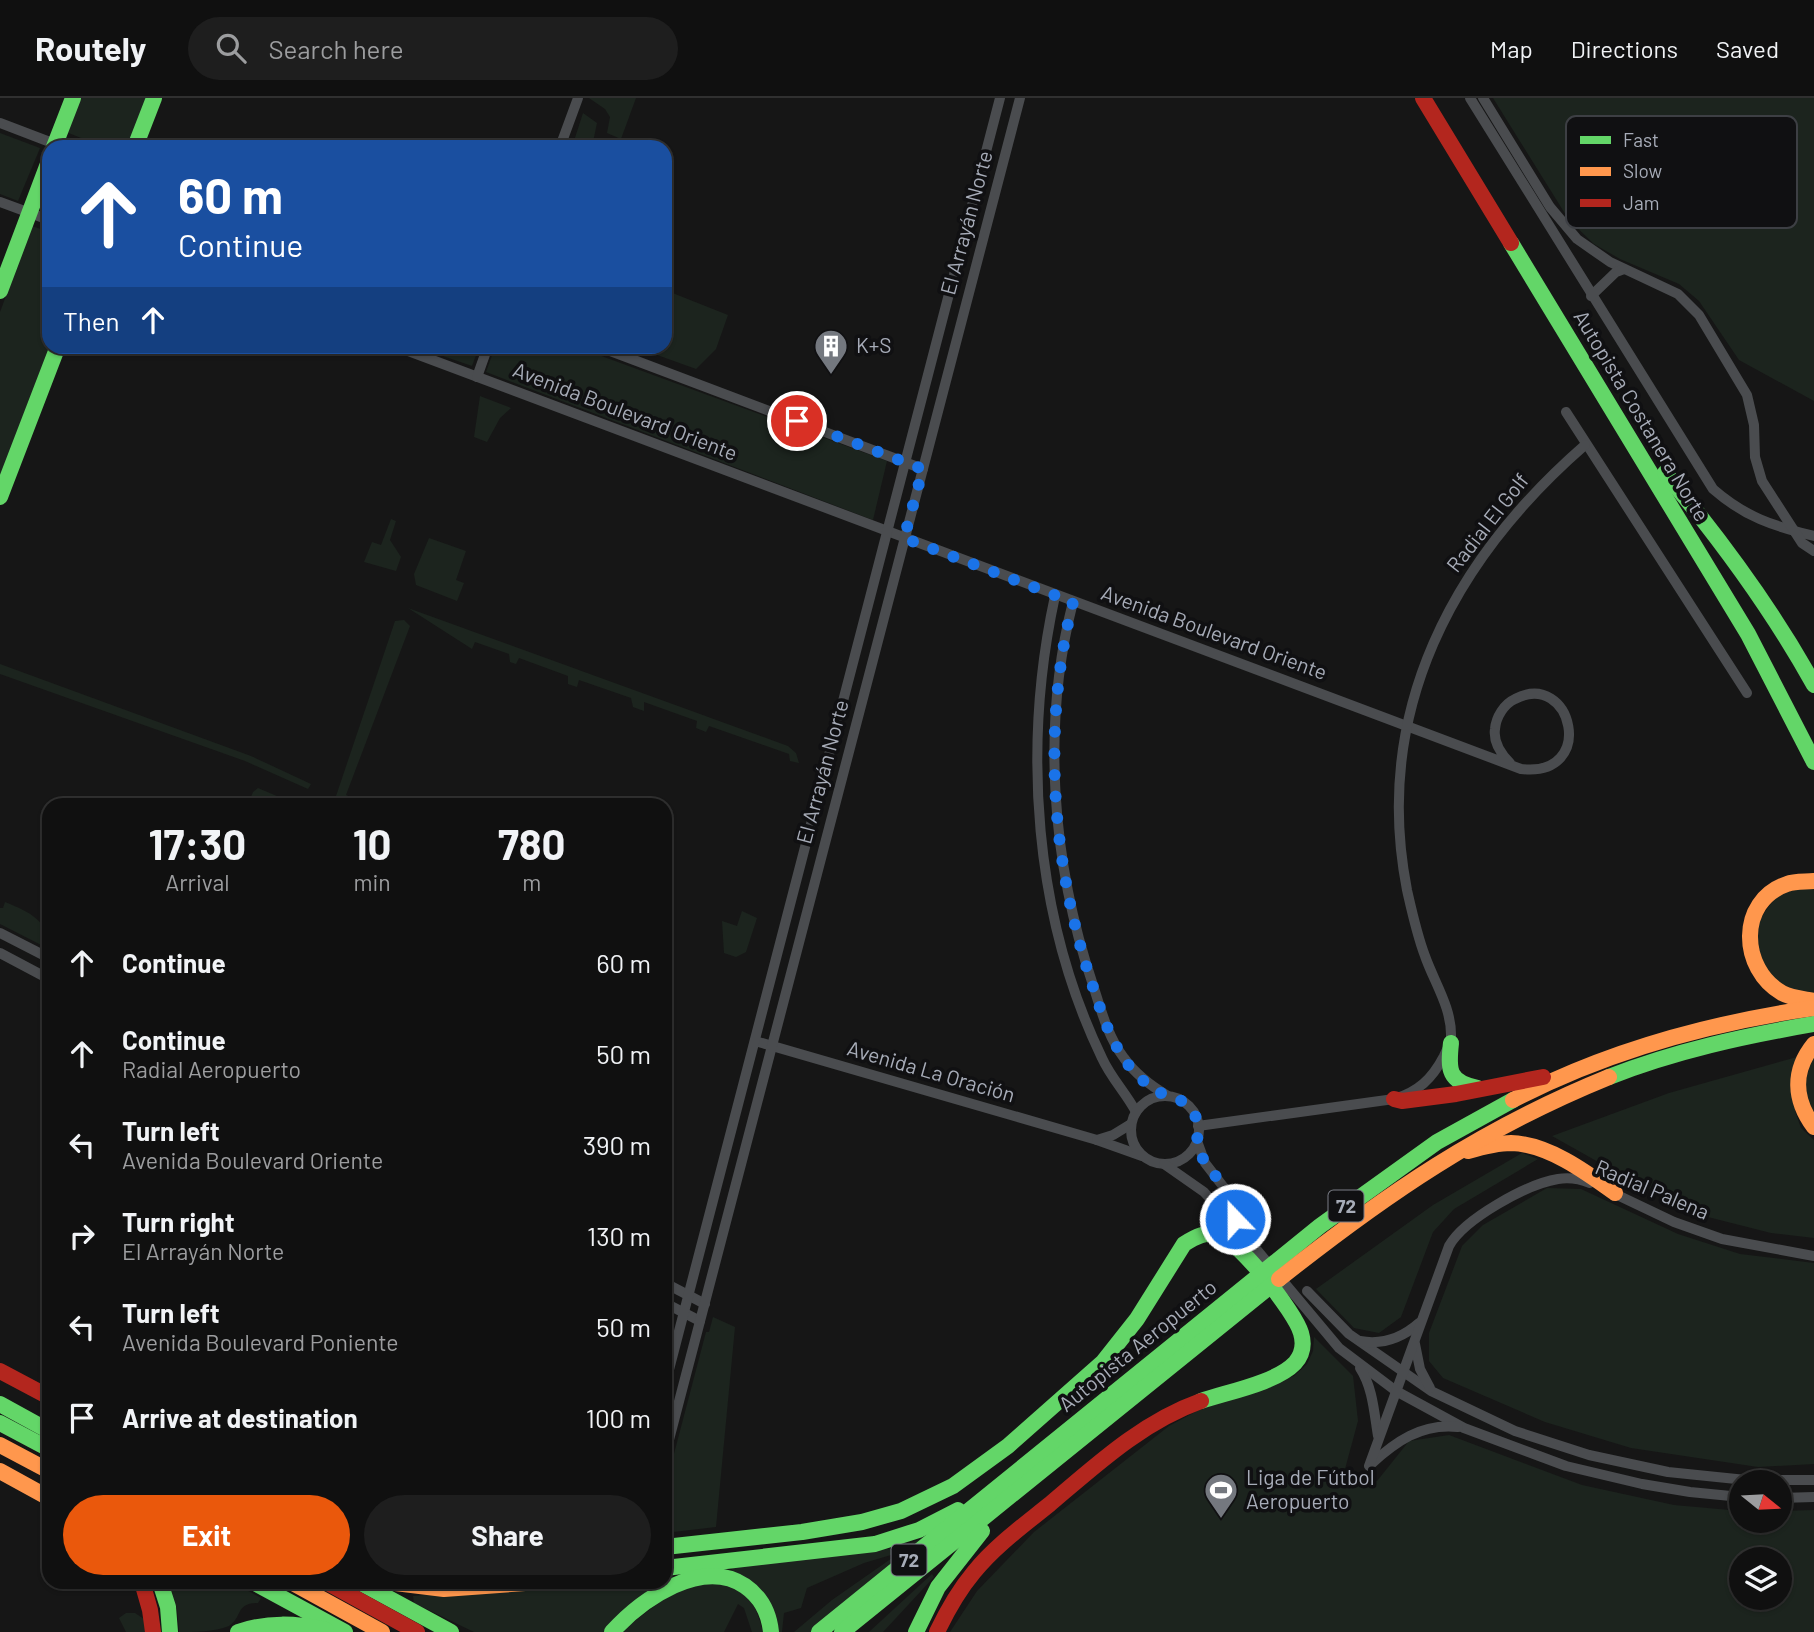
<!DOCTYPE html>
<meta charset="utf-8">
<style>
body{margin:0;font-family:Barlow,sans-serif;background:#1e1e1e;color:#f1f3f6;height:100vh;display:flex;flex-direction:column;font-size:26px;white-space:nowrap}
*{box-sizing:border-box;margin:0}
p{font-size:23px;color:#9c9d9f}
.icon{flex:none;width:38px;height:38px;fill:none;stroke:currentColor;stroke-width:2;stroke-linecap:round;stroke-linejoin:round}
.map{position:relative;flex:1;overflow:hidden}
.sheet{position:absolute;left:42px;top:700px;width:630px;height:791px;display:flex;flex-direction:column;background:#101010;border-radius:21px;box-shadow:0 2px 5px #0004,0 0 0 2px #303030}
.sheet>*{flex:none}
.hud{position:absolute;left:42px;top:42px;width:630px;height:214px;border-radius:21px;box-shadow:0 2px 5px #0004,0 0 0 2px #303030;background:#1a4fa0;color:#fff;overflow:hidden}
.needle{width:46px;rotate:108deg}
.fabs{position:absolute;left:1729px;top:1372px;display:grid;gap:14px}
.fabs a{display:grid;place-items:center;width:63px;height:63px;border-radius:50%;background:#101010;box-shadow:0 2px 5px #0004,0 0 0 2px #303030;font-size:35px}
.pin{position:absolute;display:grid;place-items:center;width:60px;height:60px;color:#fff;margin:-30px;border:4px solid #fff;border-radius:50%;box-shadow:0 2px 7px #0007}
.me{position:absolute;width:77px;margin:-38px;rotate:338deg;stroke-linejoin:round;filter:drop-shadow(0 0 5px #0008)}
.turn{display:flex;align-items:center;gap:24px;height:147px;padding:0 21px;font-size:32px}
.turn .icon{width:91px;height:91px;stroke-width:2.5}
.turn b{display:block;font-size:49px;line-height:60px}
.then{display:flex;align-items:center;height:66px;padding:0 21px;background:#0003;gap:14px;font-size:26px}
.eta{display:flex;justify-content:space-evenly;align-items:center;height:119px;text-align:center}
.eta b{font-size:42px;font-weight:700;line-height:49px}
.cta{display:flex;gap:14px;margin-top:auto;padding:14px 21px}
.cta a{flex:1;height:80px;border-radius:42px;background:#ea580c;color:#fff;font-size:28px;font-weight:700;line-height:80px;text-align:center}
.cta a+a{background:#1e1e1e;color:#f1f3f6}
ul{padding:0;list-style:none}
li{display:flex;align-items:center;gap:21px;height:91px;padding:0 21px}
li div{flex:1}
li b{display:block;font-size:26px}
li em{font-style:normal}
header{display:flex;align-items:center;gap:42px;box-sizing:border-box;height:98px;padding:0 35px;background:#101010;border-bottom:2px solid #303030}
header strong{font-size:33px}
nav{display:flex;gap:38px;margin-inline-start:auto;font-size:24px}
.search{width:490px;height:63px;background:#1e1e1e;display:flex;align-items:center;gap:18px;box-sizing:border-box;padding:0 24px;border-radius:38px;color:#9c9d9f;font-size:26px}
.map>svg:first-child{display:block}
</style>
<header>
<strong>Routely</strong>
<div class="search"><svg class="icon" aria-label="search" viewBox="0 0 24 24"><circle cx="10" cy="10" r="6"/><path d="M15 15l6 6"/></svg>Search here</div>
<nav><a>Map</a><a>Directions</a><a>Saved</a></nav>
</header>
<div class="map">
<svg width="1814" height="1534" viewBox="0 0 1814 1534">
<rect width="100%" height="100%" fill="#161616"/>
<!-- green -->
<g fill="#1c241e" fill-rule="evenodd">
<polygon points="79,0 146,0 127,49 104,49 66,34"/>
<polygon points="589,0 636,0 621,41 607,35 610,19 605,11"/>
<polygon points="1493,0 1814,0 1814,303 1739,262 1699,203 1679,186 1620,161 1594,146 1569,122"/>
<polygon points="583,15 597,25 592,49 572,49"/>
<polygon points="0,35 40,50 18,103 0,96"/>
<polygon points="32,128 49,134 49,249 0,379 0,214"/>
<polygon points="665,192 728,217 716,251 696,271 635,249 665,248"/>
<polygon points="417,249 479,248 479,249 472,268"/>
<polygon points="495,249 577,249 887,363 873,422 486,274"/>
<polygon points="480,298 511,310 500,320 487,344 474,339"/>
<polygon points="391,421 396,423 390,442 401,459 396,473 364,464 372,444 381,447"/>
<polygon points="429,440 466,453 456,482 464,485 457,503 416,487 414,476"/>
<polygon points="408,510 788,648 796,655 799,665 790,663 789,656 709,628 706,634 696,630 697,623 644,604 644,613 633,609 631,600 579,582 577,589 568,586 568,578 519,560 516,566 510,564 509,556 475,544 472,551"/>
<polygon points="404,522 410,528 346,697 368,707 333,707 395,523"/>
<polygon points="0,566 251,658 311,686 308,691 245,663 0,576"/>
<polygon points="258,690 298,707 299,707 257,707 249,704 253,694"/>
<path d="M1814 788V898L1773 886C1746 835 1744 843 1778 796Z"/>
<path d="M5 804C29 814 49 822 49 851L0 826V810H3Z"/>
<polygon points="742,813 757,820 746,854 736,859 724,855 722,823 737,828"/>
<polygon points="1814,951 1814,1024 1801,1001"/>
<polygon points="1797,959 1795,1013 1801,1030 1814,1042 1814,1140 1771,1135 1704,1118 1625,1079 1552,1038 1669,995"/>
<polygon points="1522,1055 1538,1061 1454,1111 1433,1134 1401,1219 1379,1235 1354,1230 1316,1191 1433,1107"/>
<polygon points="1547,1090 1581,1091 1678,1136 1740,1156 1814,1165 1814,1366 1758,1369 1631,1350 1545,1324 1443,1280 1429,1263 1429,1235 1462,1148 1483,1127"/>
<polygon points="713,1219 735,1229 716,1429 665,1435 665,1390 706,1234 709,1234"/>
<path d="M1314 1239 1353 1278 1358 1323 1345 1371 1377 1383 1409 1343 1449 1337 1582 1387 1674 1407 1741 1413V1423H1780V1413L1814 1412V1534H950L977 1493 1034 1434 1169 1328 1197 1313 1294 1278 1307 1266 1313 1253ZM1741 1461H1780V1500H1741Z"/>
<polygon points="924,1440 811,1534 794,1534 832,1502 892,1460 891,1457 864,1465 807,1490 801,1510 784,1515 782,1534 774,1534 730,1469 895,1450"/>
<polygon points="665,1474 677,1481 607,1534 474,1534 414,1505 413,1498 564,1484 665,1484"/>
<polygon points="932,1476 934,1479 883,1534 869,1534"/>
<path d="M710 1483C744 1493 754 1497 763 1534H752L744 1510 738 1506 724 1534H620L672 1495Z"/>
<path d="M169 1484H233L261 1500 258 1505C235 1505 243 1519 229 1528 214 1534 195 1534 179 1534L177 1511Z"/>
<polygon points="126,1515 135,1515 144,1521 146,1534 126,1534 119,1520"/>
</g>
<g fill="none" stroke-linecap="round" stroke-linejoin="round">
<!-- street -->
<g stroke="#4a4c4f" stroke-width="10">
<path d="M1470 0 1713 391C1745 419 1773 428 1814 438"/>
<polyline points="1483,0 1550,109 1577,141 1610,164 1678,196 1699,217 1747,297 1754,327 1755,359 1762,383 1802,445 1814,453"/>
<polyline points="0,25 63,49"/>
<polyline points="560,49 578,0"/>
<polyline points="0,104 49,122"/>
<polyline points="1591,198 1616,174 1624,171"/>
<path d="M395 248 1521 671C1598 680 1572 571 1515 601 1504 606 1496 619 1495 631 1493 645 1501 656 1510 665"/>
<polyline points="597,248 923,371"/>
<polyline points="477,279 488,248"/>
<polyline points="1566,314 1747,595"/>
<path d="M1055 498C1022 650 1034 819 1102 960 1111 980 1126 995 1136 1014"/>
<path d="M1073 504C1041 628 1052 766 1093 887 1101 912 1108 939 1124 960 1136 977 1151 988 1168 998"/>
<polyline points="0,835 49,860"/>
<polyline points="0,855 49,881"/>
<polyline points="755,943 1097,1042 1142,1058"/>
<circle cx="1165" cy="1032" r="34"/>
<path d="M1198 1028 1394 1001C1418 994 1432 981 1444 958 1447 951 1451 946 1451 939 1452 910 1434 884 1425 858 1417 837 1412 814 1407 792 1372 613 1453 462 1585 347"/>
<polyline points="1097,1042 1113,1037 1131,1026"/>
<polyline points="1197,1043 1205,1065 1229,1096 1239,1128"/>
<polyline points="1164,1066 1204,1094 1257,1152 1339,1250 1396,1293 1464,1330 1566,1368 1642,1386 1690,1394 1741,1399"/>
<polyline points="1611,1094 1674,1124 1722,1141 1814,1158"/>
<polyline points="1231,1098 1257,1130"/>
<polyline points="665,1185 705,1206"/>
<polyline points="1307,1193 1349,1236 1431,1293 1515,1333 1589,1357 1668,1374 1746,1382 1814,1382"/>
<polyline points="665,1205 700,1223"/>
<path d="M1360 1243C1382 1247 1402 1240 1419 1225"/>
<polyline points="1415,1246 1420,1271 1430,1290"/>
<path d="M1360 1270C1373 1290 1374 1314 1378 1338"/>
<polyline points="665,1287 1000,0"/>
<polyline points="665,1357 1020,0"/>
<path d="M1370 1367C1395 1344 1421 1325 1458 1329"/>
<path d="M1369 1368 1449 1148C1464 1121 1527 1086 1558 1081 1569 1079 1580 1081 1590 1085"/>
<polyline points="1780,1400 1814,1399"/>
</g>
<!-- fast -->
<g stroke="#63d668" stroke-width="16">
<polyline points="54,49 73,0"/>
<polyline points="135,49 154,0"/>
<polyline points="1511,145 1748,536 1814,664"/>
<polyline points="0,193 49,63"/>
<path d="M1665 375C1721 442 1772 511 1814 587"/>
<polyline points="0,399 58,248"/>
<path d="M1451 945C1448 972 1448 984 1478 990"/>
<path d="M1609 979C1675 953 1744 938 1814 926"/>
<polyline points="0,1306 49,1333"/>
<polyline points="0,1325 49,1351"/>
<path d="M665 1449 802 1434 862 1424 901 1413 953 1388 1008 1348 1103 1264 1137 1221 1184 1146C1195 1139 1206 1133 1219 1137 1239 1143 1295 1214 1301 1235 1304 1245 1303 1256 1295 1265 1276 1285 1227 1294 1201 1303"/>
<polyline points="665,1470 875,1446 919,1432 958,1412"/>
<polyline points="160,1484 168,1509 170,1534"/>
<polyline points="253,1484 345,1534"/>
<polyline points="359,1484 451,1534"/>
<path d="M238 1534C268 1524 295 1525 326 1532"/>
<path d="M612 1534C642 1501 702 1459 745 1488 761 1499 769 1515 771 1534"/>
<polyline points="819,1534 1320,1128 1437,1044 1513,1002"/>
<polyline points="842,1534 1279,1181"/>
<polyline points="916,1534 938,1489 982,1433"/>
</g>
<!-- slow -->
<g stroke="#ff974d" stroke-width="16">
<path d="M1814 783C1806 784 1795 783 1787 786 1737 803 1740 871 1782 895 1791 900 1804 901 1814 903"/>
<path d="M1814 946C1792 973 1794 1002 1814 1029"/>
<path d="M1513 1002C1607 953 1709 925 1814 910"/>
<path d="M1468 1053C1482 1049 1496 1045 1511 1045 1548 1046 1586 1074 1615 1095"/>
<path d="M1279 1181C1386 1096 1481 1031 1609 979"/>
<polyline points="0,1347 49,1373"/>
<polyline points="0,1373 49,1400"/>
<polyline points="291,1484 382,1534"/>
<polyline points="387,1484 444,1491 539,1484"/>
</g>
<!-- jam -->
<g stroke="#b3261e" stroke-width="16">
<polyline points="1423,0 1511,145"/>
<polyline points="1394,1001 1402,1003 1456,996 1543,979"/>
<polyline points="0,1273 49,1299"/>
<polyline points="142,1484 150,1512 153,1534"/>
<polyline points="326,1484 417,1534"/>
<path d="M937 1534C947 1513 959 1492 974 1474 995 1448 1024 1427 1050 1406 1096 1367 1142 1324 1201 1303"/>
</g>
</g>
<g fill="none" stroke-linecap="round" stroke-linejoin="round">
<!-- route -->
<path stroke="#1a73e8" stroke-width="12" stroke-dasharray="0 21.6" d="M797 323 923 371 904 440 1073 504C1042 627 1051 762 1091 883 1099 907 1107 934 1121 956 1131 973 1150 992 1168 998 1175 1001 1181 1001 1187 1007 1203 1020 1194 1035 1199 1051 1204 1069 1219 1079 1228 1095 1232 1102 1233 1113 1235 1121"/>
</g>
<!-- icons -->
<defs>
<symbol id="building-pin" viewBox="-11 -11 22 30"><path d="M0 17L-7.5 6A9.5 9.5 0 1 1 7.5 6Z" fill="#74787f" stroke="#101012"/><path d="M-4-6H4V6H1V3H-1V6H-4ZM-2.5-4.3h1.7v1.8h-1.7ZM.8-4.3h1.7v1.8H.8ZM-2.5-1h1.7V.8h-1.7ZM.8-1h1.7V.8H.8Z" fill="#fff"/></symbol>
<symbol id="stadium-pin" viewBox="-11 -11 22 30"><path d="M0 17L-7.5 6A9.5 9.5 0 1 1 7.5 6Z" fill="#74787f" stroke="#101012"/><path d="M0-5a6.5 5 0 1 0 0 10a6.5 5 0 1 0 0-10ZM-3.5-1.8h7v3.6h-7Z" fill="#fff"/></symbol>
</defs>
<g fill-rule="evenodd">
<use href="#building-pin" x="812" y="229" width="38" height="52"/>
<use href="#stadium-pin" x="1202" y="1373" width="38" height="52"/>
</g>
<g text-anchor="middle" stroke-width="7" stroke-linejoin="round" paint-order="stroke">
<!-- shield labels -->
<g fill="#101012" stroke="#7a7d86" stroke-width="2">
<rect x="1328.5" y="1092.5" width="35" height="31" rx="5"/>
<rect x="891.5" y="1446.5" width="35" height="31" rx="5"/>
</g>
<g font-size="19" font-weight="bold" fill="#a7acb8">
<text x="1346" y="1115">72</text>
<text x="909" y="1469">72</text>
</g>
<!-- street labels -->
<g font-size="21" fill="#a7acb8" stroke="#101012">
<text transform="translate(967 125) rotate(-75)" y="7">El Arrayán Norte</text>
<text transform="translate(625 314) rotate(21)" y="7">Avenida Boulevard Oriente</text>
<text transform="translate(1641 318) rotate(59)" y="7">Autopista Costanera Norte</text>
<text transform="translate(1488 425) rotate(-52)" y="7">Radial El Golf</text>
<text transform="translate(1214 535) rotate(20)" y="7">Avenida Boulevard Oriente</text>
<text transform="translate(823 674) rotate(-75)" y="7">El Arrayán Norte</text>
<text transform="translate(931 974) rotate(16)" y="7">Avenida La Oración</text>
<text transform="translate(1652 1092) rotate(23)" y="7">Radial Palena</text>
<text transform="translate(1138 1248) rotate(-39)" y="7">Autopista Aeropuerto</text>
</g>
<!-- poi labels -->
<g font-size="21" fill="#a7acb8" stroke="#101012" text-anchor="start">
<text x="856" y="255">K+S</text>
<text x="1246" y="1387">Liga de Fútbol<tspan x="1246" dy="24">Aeropuerto</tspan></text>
</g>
</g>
<!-- legend -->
<rect x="1566" y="18" width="231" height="112" rx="10" fill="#101012" stroke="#3d3f44" stroke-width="2"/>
<rect x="1580" y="38" width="31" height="8" fill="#63d668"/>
<rect x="1580" y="69" width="31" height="9" fill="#ff974d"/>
<rect x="1580" y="101" width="31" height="8" fill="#b3261e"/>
<g font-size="19" fill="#a7acb8">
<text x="1623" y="49">Fast</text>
<text x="1623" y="80">Slow</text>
<text x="1623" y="112">Jam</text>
</g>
</svg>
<div class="fabs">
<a><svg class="needle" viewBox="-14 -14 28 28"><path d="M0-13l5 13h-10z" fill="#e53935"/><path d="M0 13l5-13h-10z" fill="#9c9d9f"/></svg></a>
<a><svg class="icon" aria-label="layers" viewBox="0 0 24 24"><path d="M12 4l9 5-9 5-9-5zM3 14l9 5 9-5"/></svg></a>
</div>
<div class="pin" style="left:797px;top:323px;background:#d93025"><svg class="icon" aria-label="arrive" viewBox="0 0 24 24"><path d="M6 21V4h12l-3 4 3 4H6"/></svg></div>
<svg class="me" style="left:1235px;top:1121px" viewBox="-20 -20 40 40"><circle r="17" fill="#1a73e8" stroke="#fff" stroke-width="3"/><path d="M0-11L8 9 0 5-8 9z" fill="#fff"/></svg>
<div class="hud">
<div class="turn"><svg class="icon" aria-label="ahead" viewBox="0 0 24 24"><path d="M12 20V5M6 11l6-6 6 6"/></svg><div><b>60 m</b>Continue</div></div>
<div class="then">Then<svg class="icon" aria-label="ahead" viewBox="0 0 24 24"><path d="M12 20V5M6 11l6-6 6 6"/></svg></div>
</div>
<section class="sheet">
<div class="eta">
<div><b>17:30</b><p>Arrival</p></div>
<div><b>10</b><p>min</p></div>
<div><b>780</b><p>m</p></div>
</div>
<ul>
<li><svg class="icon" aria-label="ahead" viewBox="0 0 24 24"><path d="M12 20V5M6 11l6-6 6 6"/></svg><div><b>Continue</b></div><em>60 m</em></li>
<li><svg class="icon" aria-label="ahead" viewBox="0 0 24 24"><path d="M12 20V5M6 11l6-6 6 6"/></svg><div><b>Continue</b><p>Radial Aeropuerto</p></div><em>50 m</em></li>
<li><svg class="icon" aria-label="left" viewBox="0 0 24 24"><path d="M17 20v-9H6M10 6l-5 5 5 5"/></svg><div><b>Turn left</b><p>Avenida Boulevard Oriente</p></div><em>390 m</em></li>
<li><svg class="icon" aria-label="right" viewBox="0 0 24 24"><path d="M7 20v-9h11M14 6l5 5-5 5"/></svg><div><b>Turn right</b><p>El Arrayán Norte</p></div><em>130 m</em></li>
<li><svg class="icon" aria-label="left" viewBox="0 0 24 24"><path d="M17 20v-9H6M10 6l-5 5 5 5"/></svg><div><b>Turn left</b><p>Avenida Boulevard Poniente</p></div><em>50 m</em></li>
<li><svg class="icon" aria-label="arrive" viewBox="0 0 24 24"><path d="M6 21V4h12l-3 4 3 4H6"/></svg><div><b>Arrive at destination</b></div><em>100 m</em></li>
</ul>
<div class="cta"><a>Exit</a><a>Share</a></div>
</section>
</div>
